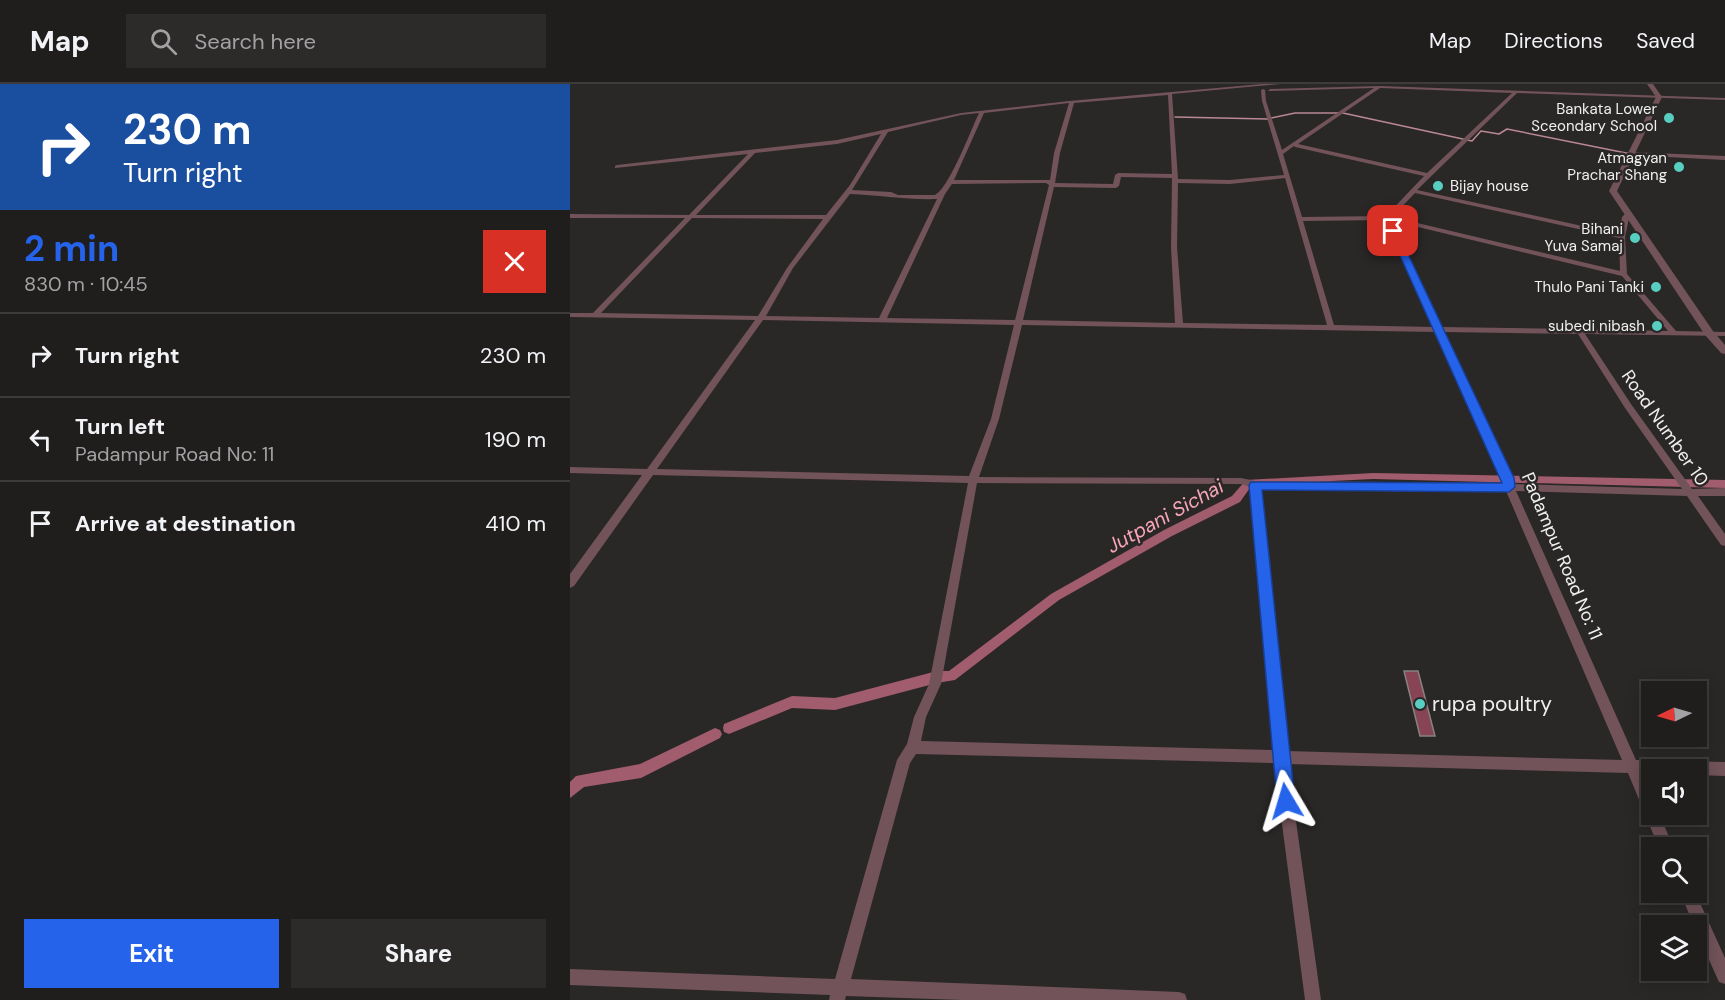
<!DOCTYPE html>
<meta charset="utf-8">
<style>
body{margin:0;font-family:"DM Sans",sans-serif;background:#2d2a2a;color:#f1f3f6;height:100vh;display:flex;flex-direction:column;font-size:22px;white-space:nowrap}
*{box-sizing:border-box;margin:0}
p{font-size:20px;color:#a2a2a4}
.icon{flex:none;width:33px;height:33px;fill:none;stroke:currentColor;stroke-width:2;stroke-linecap:round;stroke-linejoin:round}
.map{position:relative;flex:1;overflow:hidden}
.panel{display:flex;flex-direction:column;background:#201d1d;width:570px}
.panel>*{flex:none}
.guide{background:#1a4fa0;color:#fff;overflow:hidden}
.needle{width:39px;rotate:265deg}
.buttons{position:absolute;left:1071px;top:597px;display:grid;gap:12px}
.buttons a{display:grid;place-items:center;width:66px;height:66px;border-radius:0px;background:#201d1d;box-shadow:0 3px 15px #0003,0 0 0 2px #3d3b3b;font-size:30px}
.pin{position:absolute;display:grid;place-items:center;width:51px;height:51px;color:#fff;margin:-26px;border-radius:12px;box-shadow:0 3px 9px #0006}
.me{position:absolute;width:66px;margin:-33px;rotate:353deg;stroke-linejoin:round;filter:drop-shadow(0 0 4px #0008)}
.turn{display:flex;align-items:center;gap:21px;height:126px;padding:0 24px;font-size:27px}
.turn .icon{width:78px;height:78px;stroke-width:2.5}
.turn b{display:block;font-size:42px;line-height:51px}
.round{display:grid;place-items:center;flex:none;width:63px;height:63px;border-radius:0px;background:#2d2a2a}
.headline{display:flex;align-items:center;justify-content:space-between;height:102px;padding:0 24px}
h1{font-size:36px;font-weight:700;line-height:45px;color:#2563eb}
.action{display:flex;gap:12px;margin-top:auto;padding:12px 24px}
.action a{flex:1;height:69px;border-radius:0px;background:#2563eb;color:#fff;font-size:24px;font-weight:700;line-height:69px;text-align:center}
.action a+a{background:#2d2a2a;color:#f1f3f6}
ul{padding:0;list-style:none}
li{display:flex;align-items:center;gap:18px;height:84px;padding:0 24px;border-top:2px solid #3d3b3b}
li div{flex:1}
li b{display:block;font-size:22px}
li em{font-style:normal}
header{display:flex;align-items:center;gap:36px;box-sizing:border-box;height:84px;padding:0 30px;background:#201d1d;border-bottom:2px solid #3d3b3b}
header strong{font-size:28px}
nav{display:flex;gap:33px;margin-inline-start:auto;font-size:21px}
.search{width:420px;height:54px;background:#2d2a2a;display:flex;align-items:center;gap:15px;box-sizing:border-box;padding:0 21px;border-radius:0px;color:#a2a2a4;font-size:22px}
main{display:flex;flex:1;min-height:0}
.map>svg:first-child{display:block}
</style>
<header>
<strong>Map</strong>
<div class="search"><svg class="icon" aria-label="search" viewBox="0 0 24 24"><circle cx="10" cy="10" r="6"/><path d="M15 15l6 6"/></svg>Search here</div>
<nav><a>Map</a><a>Directions</a><a>Saved</a></nav>
</header>
<main>
<section class="panel">
<div class="guide">
<div class="turn"><svg class="icon" aria-label="right" viewBox="0 0 24 24"><path d="M7 20v-9h11M14 6l5 5-5 5"/></svg><div><b>230 m</b>Turn right</div></div>
</div>
<div class="headline"><div><h1>2 min</h1><p>830 m · 10:45</p></div><a class="round" style="background:#d93025;color:#fff"><svg class="icon" aria-label="close" viewBox="0 0 24 24"><path d="M6 6l12 12M18 6L6 18"/></svg></a></div>
<ul>
<li><svg class="icon" aria-label="right" viewBox="0 0 24 24"><path d="M7 20v-9h11M14 6l5 5-5 5"/></svg><div><b>Turn right</b></div><em>230 m</em></li>
<li><svg class="icon" aria-label="left" viewBox="0 0 24 24"><path d="M17 20v-9H6M10 6l-5 5 5 5"/></svg><div><b>Turn left</b><p>Padampur Road No: 11</p></div><em>190 m</em></li>
<li><svg class="icon" aria-label="arrive" viewBox="0 0 24 24"><path d="M6 21V4h12l-3 4 3 4H6"/></svg><div><b>Arrive at destination</b></div><em>410 m</em></li>
</ul>
<div class="action"><a>Exit</a><a>Share</a></div>
</section>
<div class="map">
<svg width="1155" height="916" viewBox="0 0 1155 916">
<rect width="100%" height="100%" fill="#2a2727"/>
<g fill="none" stroke-linecap="round" stroke-linejoin="round">
<!-- stream -->
<polyline stroke="#b98894" stroke-width="1.5" points="605,33 697,35 725,29 773,29 902,57 911,47 929,50 937,45 1061,70"/>
<!-- canal -->
<g fill="#a15c6d" fill-rule="evenodd">
<polygon points="803,389 1155,396 1155,404 803,395 682,401 670,418 602,452 489,516 385,596 367,599 265,626 222,624 159,650 154,648 153,644 154,640 222,612 265,614 367,587 379,587 481,510 594,446 662,412 676,396"/>
<polygon points="145,644 150,646 152,650 150,654 71,694 14,703 0,714 0,698 6,692 70,680"/>
</g>
</g>
<!-- building -->
<polygon fill="#864455" stroke="#878383" stroke-width="1.5" points="834,587 848,587 865,652 850,652"/>
<g fill="none" stroke-linecap="round" stroke-linejoin="round">
<!-- minor -->
<g fill="#715359" fill-rule="evenodd">
<path d="M692 0H710L602 10 608 95 660 96 714 91 692 17 691 6 693 5 695 6 696 17 712 66 804 4 698 7 700 5 809 2 1155 14V16L947 9 847 106 1049 150 1052 133 1056 129H1060L1055 153 1057 190 1106 247 1155 248V252L1015 250 1061 320 1122 405 1155 404V412H1128L1155 450V462L1151 461 1117 412 946 407 1066 676 1155 678V692L1126 691V686H1082V690L1072 689 1082 712V730H1089L1104 764H1089L1058 689 718 680 751 916H735L704 679 346 670 340 679 281 895 609 908 615 910 617 916H392L276 912 275 916H259L260 911 0 901V885L265 895 327 676 337 660 344 633 359 600 398 399 83 391 4 502 0 504V490L72 391 0 389V383L77 385 185 236 0 233V229H23L115 134H0V130L119 131 178 70 45 84V82L47 81 267 56 391 29 499 17ZM810 4 942 9 857 89 728 60ZM598 11 602 90 548 89 545 91 543 100 485 99 490 69 504 19ZM499 19 484 69 480 96H384L414 29ZM409 29C401 46 379 104 365 111H328L321 108 282 106 318 48 391 31ZM311 50 280 101 256 131H126L185 69 267 60ZM724 62 725 63 854 92 816 132 732 133 713 70ZM551 93 602 94 601 163 605 239 453 236 484 103 546 104 549 102ZM715 94 757 241 613 239 607 163 608 99 660 100ZM476 99 479 101 445 236 317 234 375 110 382 100ZM845 109 1049 154 1050 187 822 133ZM280 110C309 111 337 116 367 115L309 234 196 232 223 184ZM122 134 253 135 217 184 188 232 31 229ZM816 136 864 243 764 241 733 137ZM823 137 1052 192 1098 247 1012 245 1009 244 1006 245 872 243ZM193 236 444 241 421 335 399 392 87 385ZM452 241 867 248 933 394 934 399 685 397 671 394 409 393 429 335ZM874 248 1008 250 1055 324 1112 405 943 400V394ZM407 399 671 400 680 403 703 666 351 657 356 633 371 600ZM690 405 936 407 1052 676 716 667Z"/>
<polygon points="1060,68 1155,72 1155,76 1058,71"/>
<polygon points="1110,808 1125,808 1155,874 1155,900 1149,898 1126,847 1126,842 1124,842"/>
</g>
<!-- tertiary -->
<polygon fill="#715359" fill-rule="evenodd" points="1077,0 1083,0 1092,13 1047,107 1143,247 1155,261 1155,270 1151,269 1135,251 1039,107 1086,13"/>
</g>
<!-- route -->
<polygon fill="#2563eb" stroke="#184099" stroke-width="1.5" points="823,144 827,147 944,394 945,403 939,408 692,406 725,717 722,724 716,726 710,724 707,717 679,401 681,398 932,399 819,147"/>
<!-- markers -->
<g fill="#58cec1" stroke="#2a2727" stroke-width="2">
<circle cx="1099" cy="34" r="6"/>
<circle cx="1109" cy="83" r="6"/>
<circle cx="868" cy="102" r="6"/>
<circle cx="1065" cy="154" r="6"/>
<circle cx="1086" cy="203" r="6"/>
<circle cx="1087" cy="242" r="6"/>
<circle cx="850" cy="620" r="6"/>
</g>
<g text-anchor="middle" stroke-width="5" stroke-linejoin="round" paint-order="stroke">
<!-- far-poi labels -->
<g font-size="15" fill="#f1eeef" stroke="#2a2727" text-anchor="end">
<text x="1087" y="30">Bankata Lower<tspan x="1087" dy="17">Sceondary School</tspan></text>
<text x="1097" y="79">Atmagyan<tspan x="1097" dy="17">Prachar Shang</tspan></text>
<text x="880" y="107" text-anchor="start">Bijay house</text>
<text x="1053" y="150">Bihani<tspan x="1053" dy="17">Yuva Samaj</tspan></text>
<text x="1074" y="208">Thulo Pani Tanki</text>
<text x="1075" y="247">subedi nibash</text>
</g>
<!-- street labels -->
<g font-size="18" fill="#f1eeef" stroke="#2a2727">
<text transform="translate(1095 344) rotate(55)" y="6">Road Number 10</text>
<text transform="translate(992 472) rotate(67)" y="6">Padampur Road No: 11</text>
</g>
<!-- water labels -->
<g font-size="20" font-style="italic" fill="#f7a6b8" stroke="#2a2727">
<text transform="translate(595 432) rotate(-29)" y="7">Jutpani Sichai</text>
</g>
<!-- near-poi labels -->
<g font-size="21" fill="#f1eeef" stroke="#2a2727" text-anchor="start">
<text x="862" y="627">rupa poultry</text>
</g>
</g>
</svg>
<div class="buttons">
<a><svg class="needle" viewBox="-14 -14 28 28"><path d="M0-13l5 13h-10z" fill="#e53935"/><path d="M0 13l5-13h-10z" fill="#a2a2a4"/></svg></a>
<a><svg class="icon" aria-label="sound" viewBox="0 0 24 24"><path d="M4 9h4l5-4v14l-5-4H4zM17 9q2 3 0 6"/></svg></a>
<a><svg class="icon" aria-label="search" viewBox="0 0 24 24"><circle cx="10" cy="10" r="6"/><path d="M15 15l6 6"/></svg></a>
<a><svg class="icon" aria-label="layers" viewBox="0 0 24 24"><path d="M12 4l9 5-9 5-9-5zM3 14l9 5 9-5"/></svg></a>
</div>
<div class="pin" style="left:823px;top:147px;background:#d93025"><svg class="icon" aria-label="arrive" viewBox="0 0 24 24"><path d="M6 21V4h12l-3 4 3 4H6"/></svg></div>
<svg class="me" style="left:716px;top:717px" viewBox="-20 -20 40 40"><path d="M0-17L14 15 0 8-14 15z" fill="#2563eb" stroke="#fff" stroke-width="4"/></svg>
</div>
</main>
